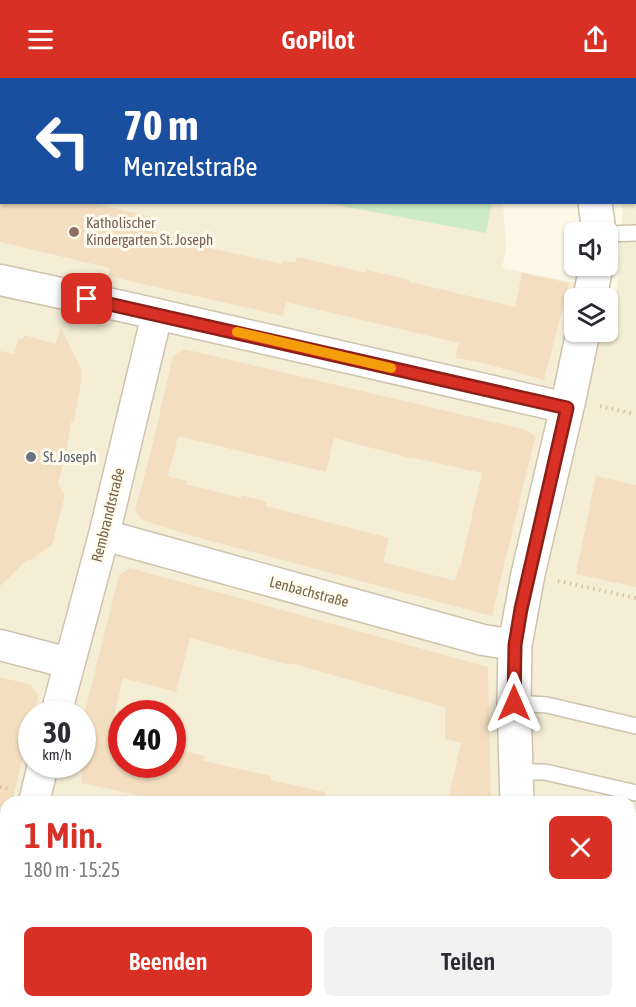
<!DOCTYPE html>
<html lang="de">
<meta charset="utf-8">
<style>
body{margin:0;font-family:"Asap Condensed",sans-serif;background:#f2f2f3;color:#2b2b33;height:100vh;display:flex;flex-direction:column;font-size:22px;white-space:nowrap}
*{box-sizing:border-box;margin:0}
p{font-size:20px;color:#7c7c81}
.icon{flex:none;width:33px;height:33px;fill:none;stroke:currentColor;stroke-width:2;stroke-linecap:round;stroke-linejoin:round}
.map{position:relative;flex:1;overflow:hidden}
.drawer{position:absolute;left:0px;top:718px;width:636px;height:212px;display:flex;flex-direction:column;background:#fff;border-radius:18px 18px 0 0;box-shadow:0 2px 4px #0004}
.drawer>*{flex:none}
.top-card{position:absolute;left:0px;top:0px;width:636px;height:126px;box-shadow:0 2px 4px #0004;background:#1a4fa0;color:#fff;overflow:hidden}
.tools{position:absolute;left:564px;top:144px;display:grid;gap:12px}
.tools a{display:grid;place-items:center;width:54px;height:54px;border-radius:9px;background:#fff;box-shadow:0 2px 4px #0004;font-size:30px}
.speed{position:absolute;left:18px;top:622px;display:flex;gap:12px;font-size:30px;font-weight:700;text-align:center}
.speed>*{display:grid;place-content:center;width:78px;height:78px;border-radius:50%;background:#fff;box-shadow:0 2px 4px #0004;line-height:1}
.speed small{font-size:15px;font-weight:400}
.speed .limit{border:9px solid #d22;background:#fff;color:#111}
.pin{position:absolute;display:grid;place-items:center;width:51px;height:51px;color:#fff;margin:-26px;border-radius:12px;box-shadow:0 3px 9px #0006}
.me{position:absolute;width:66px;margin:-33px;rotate:0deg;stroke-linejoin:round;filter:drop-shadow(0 0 4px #0008)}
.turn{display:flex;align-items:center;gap:21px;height:126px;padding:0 24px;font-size:27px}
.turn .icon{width:78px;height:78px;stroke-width:2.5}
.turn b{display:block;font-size:42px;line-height:51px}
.round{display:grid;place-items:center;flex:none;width:63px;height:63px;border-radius:9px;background:#f2f2f3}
.headline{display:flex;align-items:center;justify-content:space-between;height:102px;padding:0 24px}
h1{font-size:36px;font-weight:600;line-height:45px;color:#d93025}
.cta{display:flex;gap:12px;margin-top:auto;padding:12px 24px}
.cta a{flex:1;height:69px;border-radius:9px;background:#d93025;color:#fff;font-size:24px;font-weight:600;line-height:69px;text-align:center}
.cta a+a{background:#f2f2f3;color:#2b2b33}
header{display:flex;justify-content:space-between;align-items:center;height:78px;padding:0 24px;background:#d93025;color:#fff;font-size:27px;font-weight:600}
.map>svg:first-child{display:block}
</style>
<header><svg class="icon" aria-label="menu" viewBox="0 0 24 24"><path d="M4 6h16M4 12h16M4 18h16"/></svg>GoPilot<svg class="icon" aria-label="share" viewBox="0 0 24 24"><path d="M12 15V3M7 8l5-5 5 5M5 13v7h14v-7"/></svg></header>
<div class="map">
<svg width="636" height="929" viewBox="0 0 636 929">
<rect width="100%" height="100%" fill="#fdf9e8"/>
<!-- residential -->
<path fill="#f5edd6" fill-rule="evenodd" d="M578 0H636V929H0V5H2V124L503 125 506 172 502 190 617 213 623 125 634 124V2H579ZM574 220H608V254H574ZM32 636H82V687H32ZM122 636H172V687H122ZM6 724H630V924H6Z"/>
<!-- green -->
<g fill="#cdebc6">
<polygon points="113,0 494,0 493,2 120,2"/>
<polygon points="326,125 492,125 486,155"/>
<polygon points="0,702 16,706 12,724 6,724 6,749 0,774"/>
</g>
<!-- building -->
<g fill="#f3debf" fill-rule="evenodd">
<polygon points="0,124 87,124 152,139 148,153 202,165 201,168 282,186 283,182 295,185 297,179 366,195 367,192 410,202 410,204 515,229 522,195 569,205 544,302 479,284 455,280 459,265 286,224 283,238 231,226 108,198 110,190 0,164"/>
<polygon points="61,250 82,293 79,319 78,319 74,344 71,344 67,369 58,406 65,417 52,467 39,476 35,480 26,483 0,508 0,273 14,276 19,260 23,261 24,257 55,266"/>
<path d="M184 271 527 352 535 359 492 538 196 459 142 442 135 432 150 377 173 278ZM178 358 326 394 334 360 414 381 415 380 482 395 460 490H458L455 503 383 484 389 460 266 428 267 424 242 417 241 420 186 406 187 403 168 398Z"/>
<polygon points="596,398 636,407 636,509 576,496"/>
<polygon points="130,490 488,589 491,724 448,724 461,665 445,661 445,629 291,585 291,587 190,560 176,614 123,600 109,659 122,663 122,687 172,687 172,670 205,678 204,683 271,698 270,702 325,714 324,724 169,724 82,705 82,646 119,497"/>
<polygon points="0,599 31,607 38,618 34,636 32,636 32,645 11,724 6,724 6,737 0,736"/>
</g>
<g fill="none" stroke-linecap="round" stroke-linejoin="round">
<defs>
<g id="service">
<polyline points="608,156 636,155"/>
<polyline points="514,625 547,627 636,648"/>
<polyline points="516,694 545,694 636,715"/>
<polyline points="630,837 636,838"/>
</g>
<g id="minor">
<polyline points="0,202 130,230 567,330"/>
<polyline points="104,457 483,562 515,567"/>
<polyline points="0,567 69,585"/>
<polyline points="56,636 104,457 157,236"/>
<polyline points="34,724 43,687"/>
<polyline points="0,863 6,838"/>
</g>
<g id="tertiary">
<polyline points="536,0 537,2"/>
<polyline points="595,124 599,154"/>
<polyline points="590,220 596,188"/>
<polyline points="517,724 514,625 515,567 528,496 569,321 583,254"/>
<polyline points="0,905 6,907"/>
<polyline points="45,924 52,929"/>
<polyline points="531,924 532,929"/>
</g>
</defs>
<!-- service casing -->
<use href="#service" stroke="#cfc3ad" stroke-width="18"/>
<!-- minor casing -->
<use href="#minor" stroke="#cfc3ad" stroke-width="33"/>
<!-- tertiary casing -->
<use href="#tertiary" stroke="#cfc3ad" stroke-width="36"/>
<!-- path -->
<g stroke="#d8c2a2" stroke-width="4" stroke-dasharray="1.5 4.5" stroke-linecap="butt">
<polyline points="292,2 293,0"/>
<polyline points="600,328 634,336"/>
<polyline points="558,503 636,520"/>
<polyline points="0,709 9,711"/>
</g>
<!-- service -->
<use href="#service" stroke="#fff" stroke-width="15"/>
<!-- minor -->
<use href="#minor" stroke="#fff" stroke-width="30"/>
<!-- tertiary -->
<use href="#tertiary" stroke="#fff" stroke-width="33"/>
</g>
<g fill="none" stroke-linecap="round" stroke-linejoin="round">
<defs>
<polyline id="route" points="87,221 567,330 521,531 515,567 514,625"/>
</defs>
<!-- route casing -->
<use href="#route" stroke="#8d1f18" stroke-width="15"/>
<!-- route -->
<use href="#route" stroke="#d93025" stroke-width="10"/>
<!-- slow -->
<polyline stroke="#f59e0b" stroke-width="10" points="237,254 391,290"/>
</g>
<!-- markers -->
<circle fill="#8d6e63" stroke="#fffcef" stroke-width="2" cx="74" cy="154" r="6"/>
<circle fill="#6b7280" stroke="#fffcef" stroke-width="2" cx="31" cy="379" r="6"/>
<g text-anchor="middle" stroke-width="6" stroke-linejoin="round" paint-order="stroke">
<!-- education labels -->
<g font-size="15" fill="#785e54" stroke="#fffcef" text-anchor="start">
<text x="86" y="150">Katholischer<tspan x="86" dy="17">Kindergarten St. Joseph</tspan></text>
</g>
<!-- worship labels -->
<g font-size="15" fill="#5b616d" stroke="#fffcef" text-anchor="start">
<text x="43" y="384">St. Joseph</text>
</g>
<!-- street labels -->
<g font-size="15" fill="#78644b" stroke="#fffcef">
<text transform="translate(108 437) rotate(-76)" y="5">Rembrandtstraße</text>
<text transform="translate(309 514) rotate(15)" y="5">Lenbachstraße</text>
</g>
</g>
</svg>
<div class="tools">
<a><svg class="icon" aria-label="sound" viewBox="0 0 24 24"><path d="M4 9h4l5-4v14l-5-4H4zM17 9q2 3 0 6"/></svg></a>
<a><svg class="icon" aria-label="layers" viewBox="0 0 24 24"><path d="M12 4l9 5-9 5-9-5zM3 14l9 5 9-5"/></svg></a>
</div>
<div class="speed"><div>30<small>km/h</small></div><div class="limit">40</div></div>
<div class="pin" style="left:87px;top:221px;background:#d93025"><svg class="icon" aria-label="arrive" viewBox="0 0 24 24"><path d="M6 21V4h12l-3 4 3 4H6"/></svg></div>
<svg class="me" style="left:514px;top:625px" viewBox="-20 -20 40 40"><path d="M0-17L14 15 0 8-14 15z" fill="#d93025" stroke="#fff" stroke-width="4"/></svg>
<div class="top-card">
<div class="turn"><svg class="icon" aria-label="left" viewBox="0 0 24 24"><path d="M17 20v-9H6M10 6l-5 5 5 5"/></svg><div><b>70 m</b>Menzelstraße</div></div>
</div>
<section class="drawer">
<div class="headline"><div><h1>1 Min.</h1><p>180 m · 15:25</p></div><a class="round" style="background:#d93025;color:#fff"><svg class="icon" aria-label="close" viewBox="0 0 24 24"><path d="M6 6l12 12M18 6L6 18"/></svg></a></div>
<div class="cta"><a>Beenden</a><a>Teilen</a></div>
</section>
</div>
